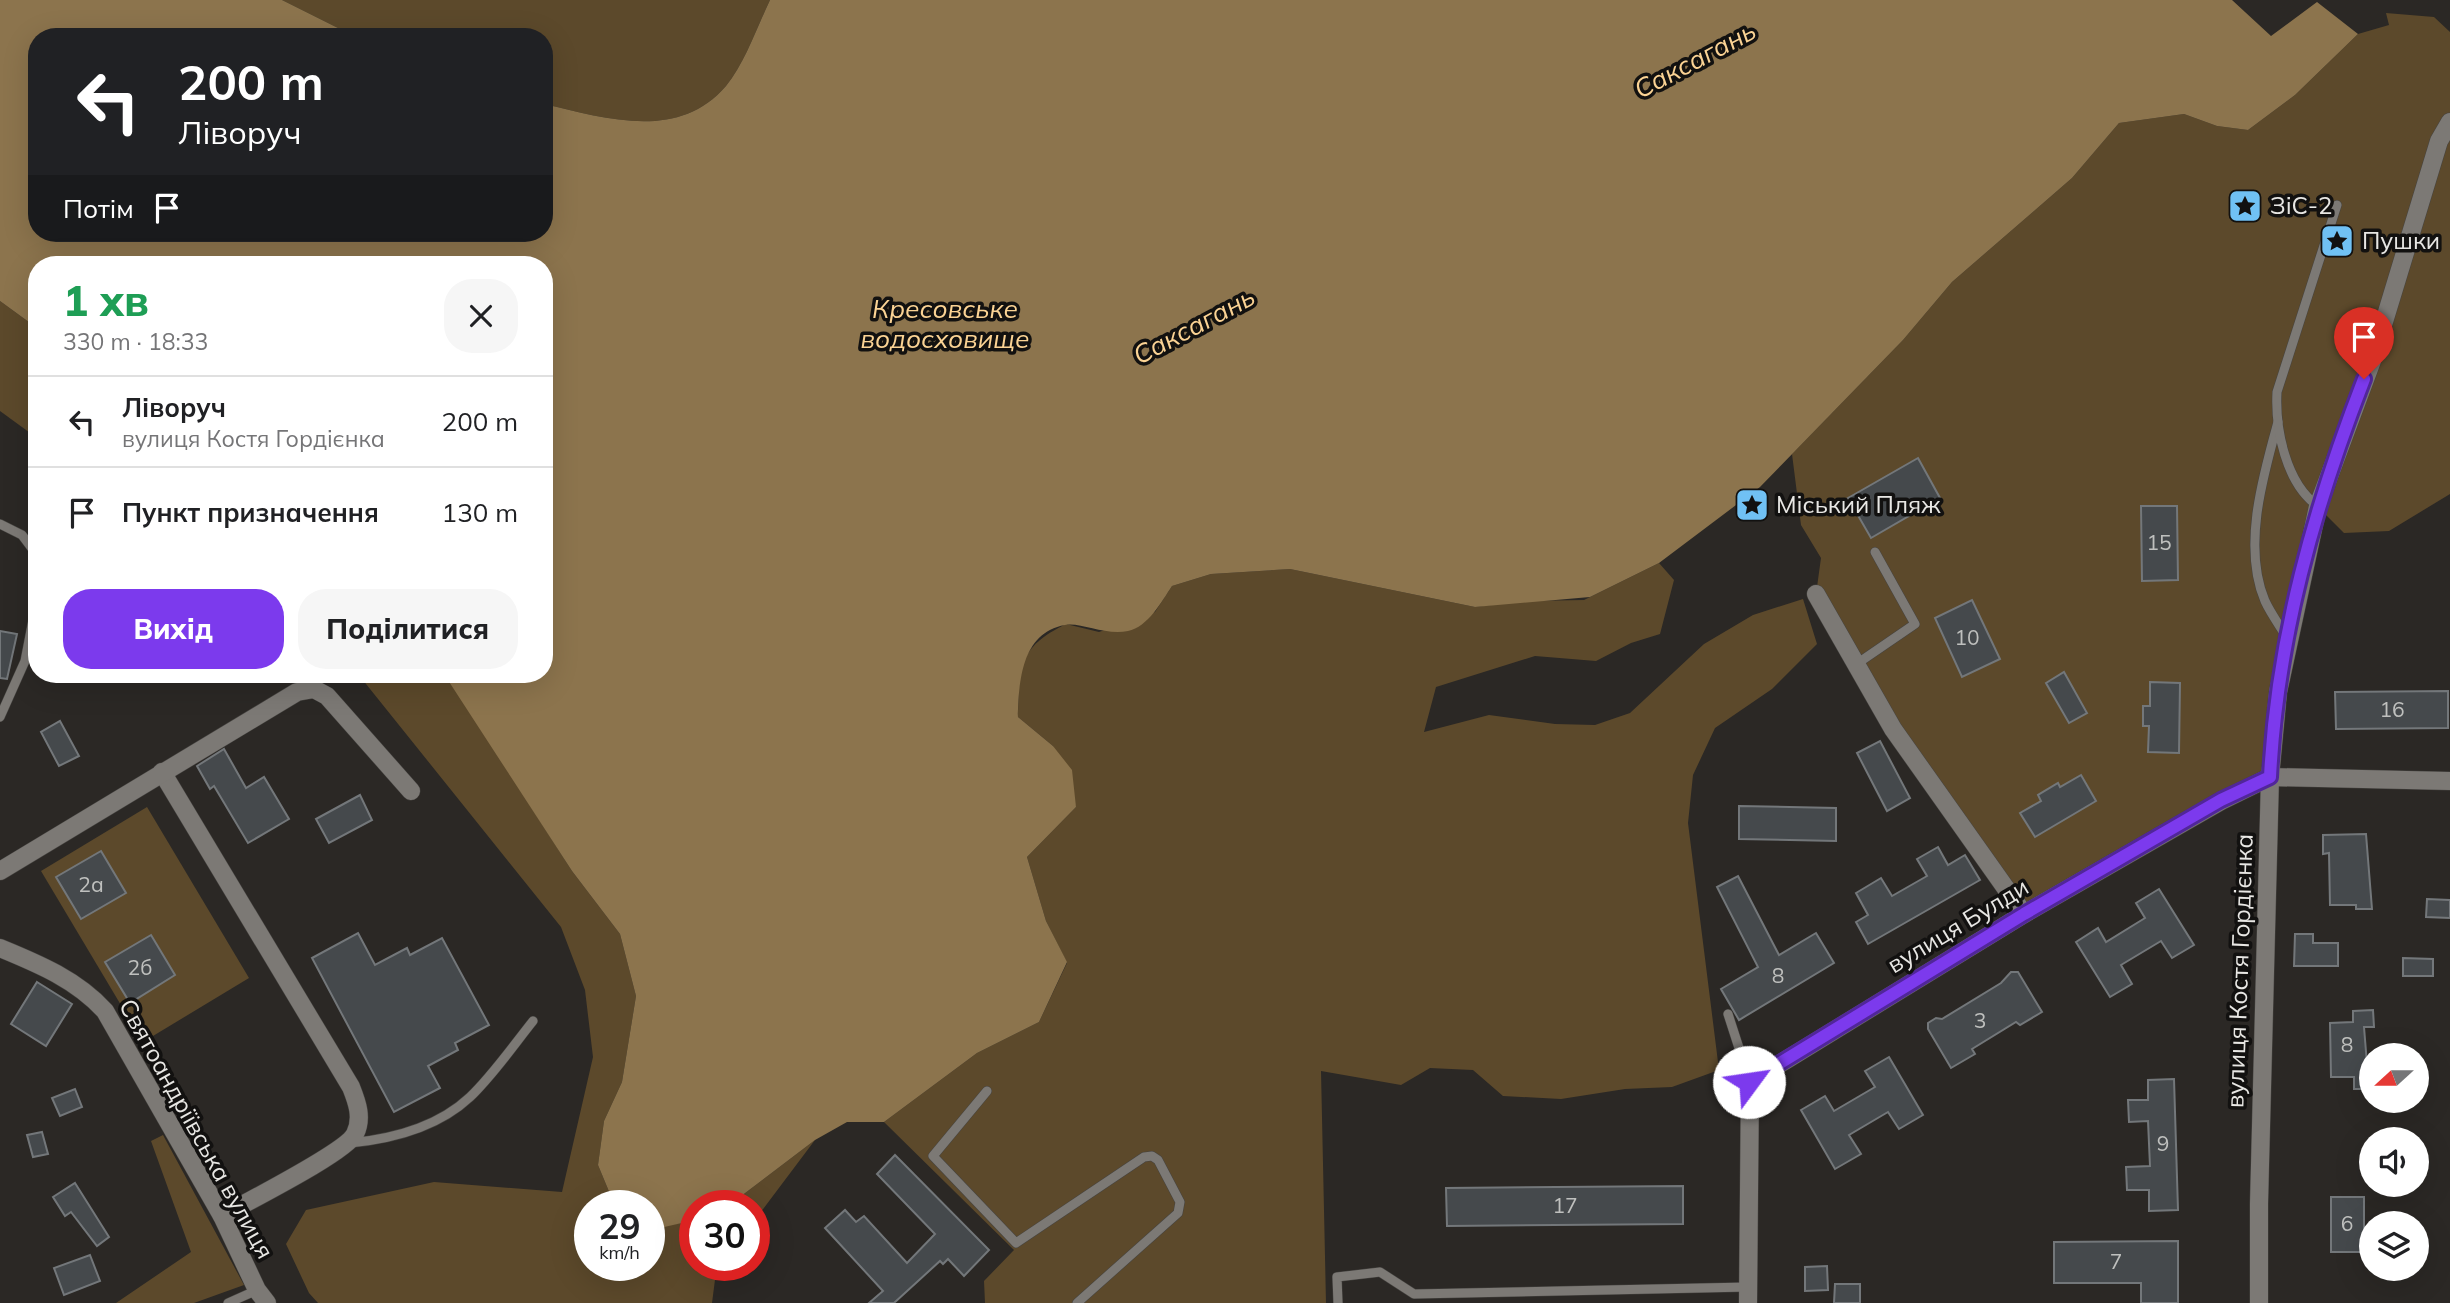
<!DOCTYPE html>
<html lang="uk">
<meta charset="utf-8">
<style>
body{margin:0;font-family:Mulish,sans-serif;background:#f6f6f6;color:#202124;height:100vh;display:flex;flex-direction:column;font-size:26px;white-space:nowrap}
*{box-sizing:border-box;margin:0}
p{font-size:23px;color:#757577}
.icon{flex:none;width:38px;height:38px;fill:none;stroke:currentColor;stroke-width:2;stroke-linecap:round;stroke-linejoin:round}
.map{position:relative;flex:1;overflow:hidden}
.details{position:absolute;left:28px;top:256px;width:525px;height:427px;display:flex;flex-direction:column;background:#fff;border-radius:28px;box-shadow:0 7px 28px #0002}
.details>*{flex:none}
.guide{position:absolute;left:28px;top:28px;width:525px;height:214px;border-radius:28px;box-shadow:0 7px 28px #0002;background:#202124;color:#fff;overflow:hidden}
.needle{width:46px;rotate:249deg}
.tools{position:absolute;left:2359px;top:1043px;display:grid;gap:14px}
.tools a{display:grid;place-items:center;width:70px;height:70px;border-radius:50%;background:#fff;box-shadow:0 7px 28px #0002;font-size:35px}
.speed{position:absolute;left:574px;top:1190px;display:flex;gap:14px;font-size:35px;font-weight:700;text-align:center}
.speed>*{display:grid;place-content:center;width:91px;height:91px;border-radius:50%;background:#fff;box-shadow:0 7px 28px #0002;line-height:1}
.speed small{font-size:18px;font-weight:400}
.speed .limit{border:10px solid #d22;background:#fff;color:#111}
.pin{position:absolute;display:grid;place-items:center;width:60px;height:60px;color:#fff;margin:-72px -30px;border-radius:50% 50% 50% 0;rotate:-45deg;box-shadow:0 0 7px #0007}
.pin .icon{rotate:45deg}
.me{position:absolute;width:77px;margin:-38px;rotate:59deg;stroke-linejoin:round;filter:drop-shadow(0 0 5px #0008)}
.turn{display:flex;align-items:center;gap:24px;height:147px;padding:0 35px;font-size:32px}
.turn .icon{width:91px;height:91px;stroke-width:2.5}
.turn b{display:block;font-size:49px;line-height:60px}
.then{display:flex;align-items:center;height:66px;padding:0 35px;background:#0003;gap:14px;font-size:26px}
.round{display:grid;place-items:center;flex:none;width:74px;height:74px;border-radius:28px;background:#f6f6f6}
.head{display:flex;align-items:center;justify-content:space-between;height:119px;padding:0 35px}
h1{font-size:42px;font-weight:800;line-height:52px;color:#1e9e55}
.cta{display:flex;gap:14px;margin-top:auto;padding:14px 35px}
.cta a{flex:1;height:80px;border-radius:28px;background:#7c3aed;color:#fff;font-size:28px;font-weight:800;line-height:80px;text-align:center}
.cta a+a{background:#f6f6f6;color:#202124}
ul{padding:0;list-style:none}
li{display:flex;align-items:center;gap:21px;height:91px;padding:0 35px;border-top:2px solid #e0e0e0}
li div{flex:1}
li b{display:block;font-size:26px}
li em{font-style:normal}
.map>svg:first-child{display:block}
</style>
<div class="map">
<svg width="2450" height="1303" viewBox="0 0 2450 1303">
<rect width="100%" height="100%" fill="#2b2825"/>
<!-- green -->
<g fill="#5c492b">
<path d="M282 0H770C757 27 745 63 726 86 678 142 605 118 544 104V37H356Z"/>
<polygon points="2386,13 2434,17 2450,32 2450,494 2389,531 2344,533 2318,507 2270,777 2024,914 1893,729 1817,587 1821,558 1801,525 1792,454 1903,340 1952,282 2072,178 2119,123 2184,114 2217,126 2248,130 2295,95 2358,34 2389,25"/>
<polygon points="0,301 37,328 37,438 0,411"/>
<path d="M1659 563 1674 580 1660 634 1631 643 1596 661 1535 656 1436 687 1424 732 1489 715 1555 724 1595 725 1630 713 1704 644 1753 615 1803 599 1817 644 1772 689 1715 728 1693 775 1688 823 1719 1070 1672 1087 1625 1089 1561 1099 1503 1096 1473 1070 1430 1068 1401 1085 1321 1071 1326 1303H985L984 1281 1014 1250 884 1122 977 1053 1039 1022 1067 963 1046 921 1027 857 1076 807 1053 746 1018 717C1020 667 1017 648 1066 624L1099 632 1155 612 1172 586 1211 574 1290 569 1475 607 1525 601 1584 600Z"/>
<polygon points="358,674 444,674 449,679 572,871 620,934 636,996 622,1082 604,1121 598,1165 615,1206 590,1206 590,1265 649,1265 649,1229 695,1220 695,1265 721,1265 716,1272 712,1303 318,1303 309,1293 286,1244 306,1210 434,1182 562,1192 593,1057 585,990 561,927"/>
<polygon points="147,807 249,978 143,1042 41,871"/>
<polygon points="163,1135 244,1285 194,1303 116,1303 191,1252 151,1141"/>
<polygon points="815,1140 754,1221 754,1206 728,1206"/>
</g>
<!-- water -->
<path fill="#8c744d" d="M0 0H282L356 37H37V233H544V104C605 118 678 142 726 86 745 63 757 27 770 0H2232L2271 36 2317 2 2358 34 2295 95 2248 130 2217 126 2184 114 2119 123 2072 178 1952 282 1903 340 1760 487 1659 563 1590 597 1475 607 1290 569 1211 574 1172 586C1162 601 1148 627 1128 631 1106 636 1081 622 1065 625 1021 633 1019 682 1018 717L1053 746 1072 770 1076 807 1027 857 1046 921 1067 962 1039 1022 977 1053 884 1122H847L815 1140 728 1206H695V1220L651 1230 649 1206H615L598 1165 604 1121 622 1082 636 996 620 934 572 871 444 674H544V264H37V328L0 301Z"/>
<!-- building -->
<g fill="#45494c" stroke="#73777a" stroke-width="2">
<polygon points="1918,458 1940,498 1871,538 1848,498"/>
<polygon points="2141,506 2177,506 2178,580 2142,581"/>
<polygon points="1972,600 2000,659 1962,677 1935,618"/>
<polygon points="0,631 17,634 7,679 0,678"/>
<polygon points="2064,672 2087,713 2069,723 2046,683"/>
<polygon points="2150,682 2180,683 2179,753 2148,752 2149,726 2143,726 2143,706 2150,706"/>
<polygon points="2448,691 2448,728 2336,729 2335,692"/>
<polygon points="60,721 79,756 59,766 41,732"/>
<polygon points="1880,741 1910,798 1887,811 1857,753"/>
<polygon points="224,749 246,788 264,777 289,819 248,843 214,786 210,789 197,766"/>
<polygon points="2081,775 2096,801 2035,837 2020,813 2041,801 2038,795 2058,783 2060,787"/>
<polygon points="360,795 372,820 329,843 316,819"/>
<polygon points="1739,806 1836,808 1836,841 1739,839"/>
<polygon points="2366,834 2372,909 2356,909 2356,905 2330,905 2329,853 2323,854 2323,835"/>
<polygon points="1938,847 1948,865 1965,855 1980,880 1868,944 1856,922 1868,915 1856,893 1881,878 1892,896 1927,876 1917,859"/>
<polygon points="101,851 126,893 81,919 56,877"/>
<polygon points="1738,876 1779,955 1816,933 1834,963 1739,1020 1721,989 1758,967 1717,887"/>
<polygon points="2159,889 2194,945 2172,958 2161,941 2121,965 2132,984 2110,997 2076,942 2098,928 2106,942 2145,918 2136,903"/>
<polygon points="2427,899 2450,900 2450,918 2426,917"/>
<polygon points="358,933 375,965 407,948 410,955 442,938 489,1025 455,1043 458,1050 428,1066 440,1088 394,1112 312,958"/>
<polygon points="2295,934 2313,934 2313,943 2338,943 2338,966 2294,966"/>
<polygon points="151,935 175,975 130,1003 105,962"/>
<polygon points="2403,958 2433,959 2433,976 2403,976"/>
<polygon points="2011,972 2018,972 2042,1012 2020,1025 2016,1022 1972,1049 1975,1054 1951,1068 1928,1029 1928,1023 1936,1018 1942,1019 2001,983"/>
<polygon points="37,982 72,1004 46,1046 11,1024"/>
<polygon points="2373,1010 2374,1027 2364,1027 2369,1089 2354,1089 2354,1077 2331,1077 2330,1023 2353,1022 2353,1011"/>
<polygon points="1889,1057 1923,1115 1899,1129 1888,1112 1849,1135 1861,1154 1835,1169 1801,1110 1825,1096 1834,1111 1875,1087 1865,1071"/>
<polygon points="2174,1079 2178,1210 2149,1211 2149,1190 2127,1190 2126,1167 2150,1166 2148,1121 2129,1122 2128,1100 2148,1100 2148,1080"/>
<polygon points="75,1089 82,1107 60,1116 52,1098"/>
<polygon points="42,1132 48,1154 33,1157 27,1135"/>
<polygon points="895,1155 989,1250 964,1276 948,1259 943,1264 940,1261 894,1303 869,1303 883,1291 825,1228 845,1210 856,1222 864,1216 907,1263 935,1234 877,1174"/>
<polygon points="75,1183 109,1237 97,1246 71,1212 65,1216 53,1197"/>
<polygon points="1683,1186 1683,1224 1447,1226 1446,1188"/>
<rect x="2331" y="1197" width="33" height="55"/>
<polygon points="2178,1241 2178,1303 2141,1303 2141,1283 2054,1283 2054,1242"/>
<polygon points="90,1255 100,1281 64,1295 54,1268"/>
<polygon points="1827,1266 1828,1290 1805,1291 1805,1267"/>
<polygon points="1835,1284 1860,1284 1860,1303 1834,1303"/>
</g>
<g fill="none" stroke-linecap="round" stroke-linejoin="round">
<defs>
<g id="lane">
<path d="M2278 422C2263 476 2242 547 2265 601 2271 614 2280 626 2287 638"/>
<path d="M2318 506C2286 484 2275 429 2277 392L2337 205"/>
<polyline points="0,524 22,535 37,555"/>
<polyline points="1858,663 1915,624 1875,552"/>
<polyline points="0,717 25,661 37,599"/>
<polyline points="1728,1014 1750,1082"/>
<polyline points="987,1091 933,1156 1016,1243 1144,1157 1152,1156 1158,1160 1180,1202 1178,1213 1077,1303"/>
<path d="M350 1143C392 1139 438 1127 470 1097 493 1075 513 1046 533 1021"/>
<polyline points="228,1303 257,1290"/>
<polyline points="1338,1303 1337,1277 1380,1272 1414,1294 1748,1287"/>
</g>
<g id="street">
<polyline points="1816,594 1893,729 2024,914"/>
<path d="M162 772 351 1087C357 1102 363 1118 355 1134 345 1153 246 1202 222 1216"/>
<polyline points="0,871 297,692 314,689 327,696 411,791"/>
<path d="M0 948C39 964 77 980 105 1011L222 1216 257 1290 267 1303"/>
<polyline points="1748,1303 1750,1082 2024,914 2221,801 2270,777 2450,781"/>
<polyline points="2259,1303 2259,1204 2270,777 2278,692 2318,506 2373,358 2439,141 2450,122"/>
</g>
</defs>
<!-- lane casing -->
<use href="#lane" stroke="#464441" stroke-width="10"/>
<!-- street casing -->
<use href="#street" stroke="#464441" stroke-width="19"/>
<!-- lane -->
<use href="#lane" stroke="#7c7975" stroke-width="9"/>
<!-- street -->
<use href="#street" stroke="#7c7975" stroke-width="18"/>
</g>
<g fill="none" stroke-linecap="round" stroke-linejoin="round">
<defs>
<path id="route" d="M1749 1082 2024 914 2221 800 2270 777C2277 638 2314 508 2364 379"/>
</defs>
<!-- route casing -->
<use href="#route" stroke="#51269a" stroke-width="18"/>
<!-- route -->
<use href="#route" stroke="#7c3aed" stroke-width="12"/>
</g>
<!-- icons -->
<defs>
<symbol id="sight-square" viewBox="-11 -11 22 22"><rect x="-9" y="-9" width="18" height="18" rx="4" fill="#70c1f4" stroke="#121110"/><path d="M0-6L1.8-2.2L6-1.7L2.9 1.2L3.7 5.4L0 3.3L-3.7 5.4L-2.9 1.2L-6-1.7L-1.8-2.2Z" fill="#111"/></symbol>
</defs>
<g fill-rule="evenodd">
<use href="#sight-square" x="2226" y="187" width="38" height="38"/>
<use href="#sight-square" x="2318" y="222" width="38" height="38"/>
<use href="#sight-square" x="1733" y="486" width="38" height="38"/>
</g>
<g text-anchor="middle" stroke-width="7" stroke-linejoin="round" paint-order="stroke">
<!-- number labels -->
<g font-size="21" fill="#bfc0be">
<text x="2159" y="550">15</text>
<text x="1967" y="645">10</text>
<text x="2392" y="717">16</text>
<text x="91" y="892">2а</text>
<text x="140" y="975">2б</text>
<text x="1778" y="983">8</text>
<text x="1980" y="1028">3</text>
<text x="2347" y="1052">8</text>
<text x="2163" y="1151">9</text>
<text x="1565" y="1213">17</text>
<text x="2347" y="1231">6</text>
<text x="2116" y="1269">7</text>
</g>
<!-- poi labels -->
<g font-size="24" fill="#e8e7e4" stroke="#121110" text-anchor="start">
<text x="2270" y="214">ЗіС-2</text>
<text x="2362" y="249">Пушки</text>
<text x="1776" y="513">Міський Пляж</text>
</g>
<!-- street labels -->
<g font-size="24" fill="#e8e7e4" stroke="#121110">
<text transform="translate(1958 926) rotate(-31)" y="8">вулиця Булди</text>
<text transform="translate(2240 971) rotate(-88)" y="8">вулиця Костя Гордієнка</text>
<text transform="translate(196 1129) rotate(61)" y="8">Святоандріївська вулиця</text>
</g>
<!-- water labels -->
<g font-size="26" font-style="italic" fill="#fbd394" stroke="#121110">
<text transform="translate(1695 60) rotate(-28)" y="9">Саксагань</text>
<text x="945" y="318">Кресовське<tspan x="945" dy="30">водосховище</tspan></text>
<text transform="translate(1194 326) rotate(-28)" y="9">Саксагань</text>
</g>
</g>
</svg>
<div class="tools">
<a><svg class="needle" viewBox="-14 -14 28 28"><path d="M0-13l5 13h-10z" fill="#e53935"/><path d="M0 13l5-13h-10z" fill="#757577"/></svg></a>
<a><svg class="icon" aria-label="sound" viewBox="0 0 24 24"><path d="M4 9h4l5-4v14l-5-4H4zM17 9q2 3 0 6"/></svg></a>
<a><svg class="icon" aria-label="layers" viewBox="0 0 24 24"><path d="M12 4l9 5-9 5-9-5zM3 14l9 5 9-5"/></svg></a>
</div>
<div class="speed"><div>29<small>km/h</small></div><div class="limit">30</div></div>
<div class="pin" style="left:2364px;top:379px;background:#d93025"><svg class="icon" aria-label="arrive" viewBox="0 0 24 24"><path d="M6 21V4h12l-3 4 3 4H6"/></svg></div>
<svg class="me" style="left:1749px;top:1082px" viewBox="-20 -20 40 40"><circle r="19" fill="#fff"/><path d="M0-13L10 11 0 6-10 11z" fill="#7c3aed"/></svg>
<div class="guide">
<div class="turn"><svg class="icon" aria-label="left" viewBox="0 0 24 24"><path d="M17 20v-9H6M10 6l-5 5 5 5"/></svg><div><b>200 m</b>Ліворуч</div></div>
<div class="then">Потім<svg class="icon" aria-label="arrive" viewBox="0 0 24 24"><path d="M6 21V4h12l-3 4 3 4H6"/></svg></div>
</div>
<section class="details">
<div class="head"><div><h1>1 хв</h1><p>330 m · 18:33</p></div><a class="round"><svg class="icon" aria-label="close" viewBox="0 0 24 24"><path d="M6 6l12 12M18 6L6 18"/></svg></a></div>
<ul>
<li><svg class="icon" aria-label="left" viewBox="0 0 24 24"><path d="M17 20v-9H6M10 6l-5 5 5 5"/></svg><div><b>Ліворуч</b><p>вулиця Костя Гордієнка</p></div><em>200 m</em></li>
<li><svg class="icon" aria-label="arrive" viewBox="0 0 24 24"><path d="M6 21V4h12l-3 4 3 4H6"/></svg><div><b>Пункт призначення</b></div><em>130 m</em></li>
</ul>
<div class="cta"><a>Вихід</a><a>Поділитися</a></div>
</section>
</div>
